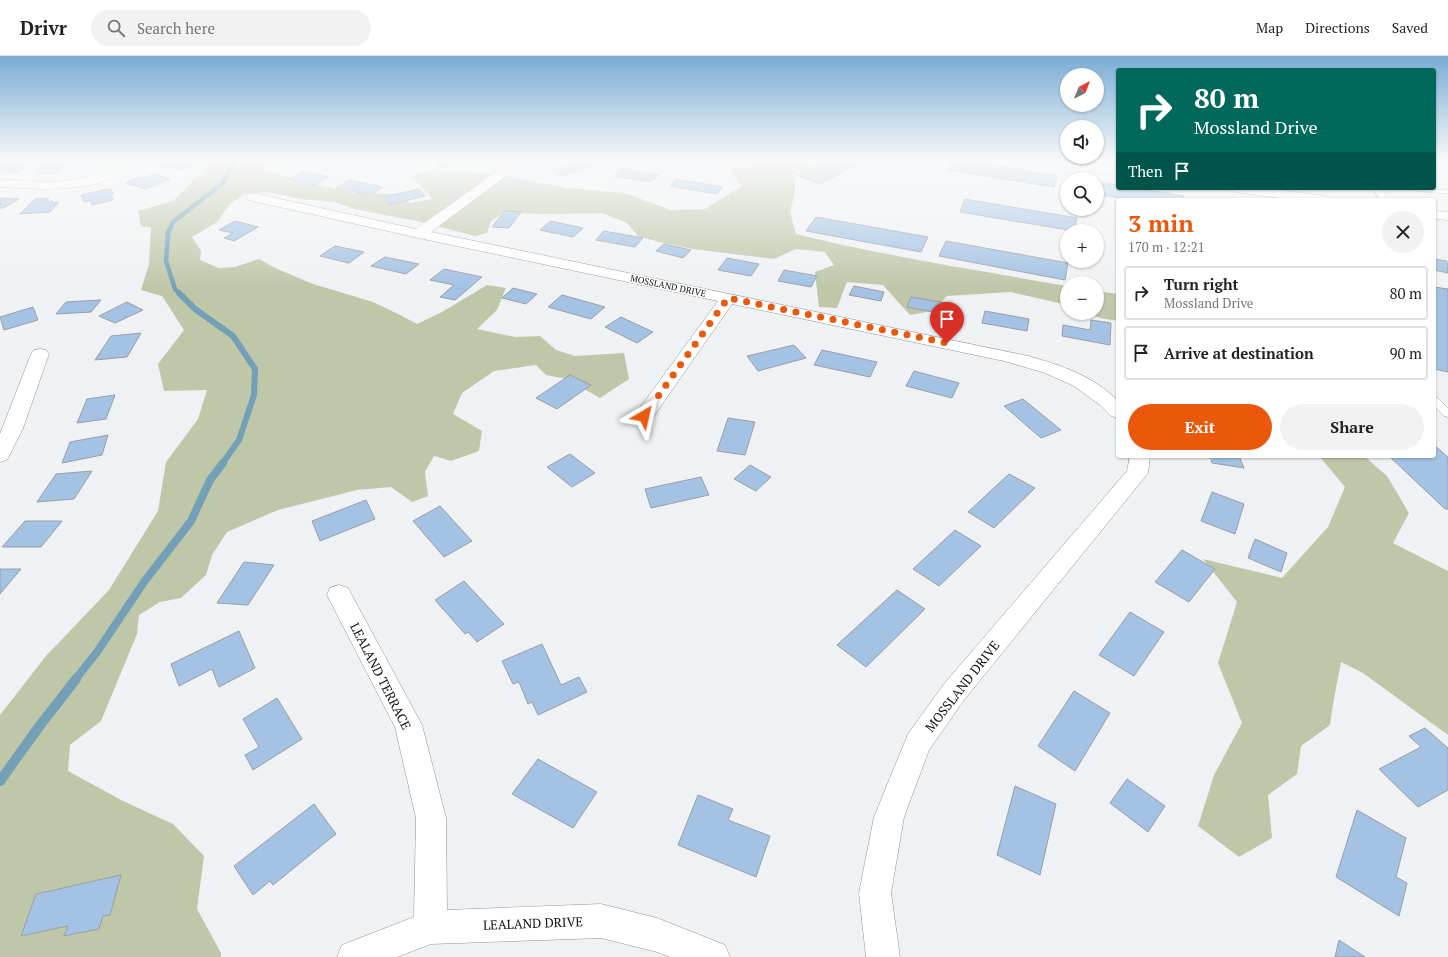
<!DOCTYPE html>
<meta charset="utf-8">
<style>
body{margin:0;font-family:"PT Serif",serif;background:#f2f2f2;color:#222;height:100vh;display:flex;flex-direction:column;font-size:15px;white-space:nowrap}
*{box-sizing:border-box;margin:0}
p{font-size:13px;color:#767676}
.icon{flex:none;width:22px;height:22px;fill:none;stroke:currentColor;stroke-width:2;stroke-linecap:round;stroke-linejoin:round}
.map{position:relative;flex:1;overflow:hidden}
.details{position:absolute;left:1116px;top:142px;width:320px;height:260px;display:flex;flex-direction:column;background:#fff;border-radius:4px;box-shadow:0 1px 3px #0004}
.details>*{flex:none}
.banner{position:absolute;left:1116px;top:12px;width:320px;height:122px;border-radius:4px;box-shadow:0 1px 3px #0004;background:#00695c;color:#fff;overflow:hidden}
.needle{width:26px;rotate:42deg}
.tools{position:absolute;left:1060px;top:12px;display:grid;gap:8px}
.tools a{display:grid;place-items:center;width:44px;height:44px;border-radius:50%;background:#fff;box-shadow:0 1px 3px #0004;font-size:20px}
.pin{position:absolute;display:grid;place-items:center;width:34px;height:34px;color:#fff;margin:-41px -17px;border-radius:50% 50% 50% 0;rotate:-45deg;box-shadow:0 0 4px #0007}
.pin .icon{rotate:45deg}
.me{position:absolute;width:44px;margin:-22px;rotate:36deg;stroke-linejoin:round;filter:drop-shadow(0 0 3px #0008)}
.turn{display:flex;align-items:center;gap:14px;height:84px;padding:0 12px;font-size:18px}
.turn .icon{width:52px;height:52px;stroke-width:2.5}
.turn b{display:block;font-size:28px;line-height:34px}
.then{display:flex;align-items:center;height:38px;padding:0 12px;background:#0003;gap:8px;font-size:15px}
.round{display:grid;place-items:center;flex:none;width:42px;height:42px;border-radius:21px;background:#f2f2f2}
.overview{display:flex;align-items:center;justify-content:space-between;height:68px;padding:0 12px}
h1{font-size:24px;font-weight:600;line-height:30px;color:#ea580c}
.primary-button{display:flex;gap:8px;margin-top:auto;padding:8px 12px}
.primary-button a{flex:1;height:46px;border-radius:24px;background:#ea580c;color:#fff;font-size:16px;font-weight:600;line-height:46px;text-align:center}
.primary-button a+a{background:#f2f2f2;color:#222}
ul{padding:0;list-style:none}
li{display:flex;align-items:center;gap:12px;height:54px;margin:0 8px 6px;padding:0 4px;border:2px solid #e0e0e0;border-radius:4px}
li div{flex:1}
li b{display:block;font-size:15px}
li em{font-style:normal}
header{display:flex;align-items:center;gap:24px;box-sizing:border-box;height:56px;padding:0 20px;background:#fff;border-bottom:1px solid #e0e0e0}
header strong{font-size:19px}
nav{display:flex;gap:22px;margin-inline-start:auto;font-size:14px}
.search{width:280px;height:36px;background:#f2f2f2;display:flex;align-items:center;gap:10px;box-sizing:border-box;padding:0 14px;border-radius:22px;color:#767676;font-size:15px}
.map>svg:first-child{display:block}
</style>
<header>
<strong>Drivr</strong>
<div class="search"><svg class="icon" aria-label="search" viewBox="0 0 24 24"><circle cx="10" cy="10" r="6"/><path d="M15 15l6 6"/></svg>Search here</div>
<nav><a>Map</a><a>Directions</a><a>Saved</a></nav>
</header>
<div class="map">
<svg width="1448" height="901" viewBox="0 0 1448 901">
<rect width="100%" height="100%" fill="#eff2f5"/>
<!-- green -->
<g fill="#bfc7a9">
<path d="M213 105H272L262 114 314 128 356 137 393 138 410 147 433 143 411 120 432 113 506 120 566 132 625 137 670 154 705 153 742 130 730 116 736 105H817L795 117V136L790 156 796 178C885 200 976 214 1067 230V249L1011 236 947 240 932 255 910 259 883 229 847 226 837 252 819 251 815 216 834 209 825 196 796 193 774 203 693 193 663 187 638 180 627 167 602 157 550 158 503 157 491 165 487 177 475 180 417 165 354 153 335 146 301 143 267 136 245 138 230 148 217 166 192 181 201 195 200 204 219 212 235 211 259 203 275 212 313 228 373 246 400 259 417 268 442 256 487 229 506 232 497 254 477 273 515 281 540 280 556 294 575 300 624 297 629 323 600 342 567 323 546 319 536 309 494 315 462 337 453 358 482 375 479 395 451 405 434 400 425 416 428 440 412 446 391 431 357 434 278 454 227 476 212 499 206 519 181 542 160 546 139 559 137 578 101 665 70 689 68 715 123 745 173 768 204 800 197 853 221 897V901H0V659L46 600 109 534 158 455 166 406 198 363 207 334 164 335 158 308 184 274 162 240 141 234 149 208 151 172 141 170 138 155 173 145Z"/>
<polygon points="1097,235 1118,238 1118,265 1100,262 1087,257 1097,257"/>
<polygon points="1319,400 1364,400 1387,420 1409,457 1393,487 1448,515 1448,679 1363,617 1341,606 1333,648 1330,669 1301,690 1297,718 1268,739 1272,782 1239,801 1198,770 1214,719 1242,667 1218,607 1237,546 1203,503 1282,522 1328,471 1345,431"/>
</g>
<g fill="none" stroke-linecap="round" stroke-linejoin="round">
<!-- stream-far3 -->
<polyline stroke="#73a0b7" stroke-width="4.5" points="180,238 175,233 166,205 168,177 173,166 222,128 236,105"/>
<!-- stream-far2 -->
<polyline stroke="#73a0b7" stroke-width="6" points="179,237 195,253 233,280 255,313 254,339 239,384 222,408"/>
<!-- stream-far1 -->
<polyline stroke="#73a0b7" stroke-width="8" points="75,624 97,596 144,526 191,465 210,424 223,407"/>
<!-- stream -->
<polyline stroke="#73a0b7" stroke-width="10" points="0,725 38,672 76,623"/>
</g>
<!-- building -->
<g fill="#a3c2e4" stroke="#9c9ea1">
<polygon points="9,105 36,105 16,117 3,116 8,113 0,115 0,110"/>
<polygon points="48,105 68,105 72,106 52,118 38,117 44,114 35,113"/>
<polygon points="169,105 173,106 202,105 197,106 187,113 160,111"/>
<polygon points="439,105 457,105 459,108 438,112 434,107"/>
<polygon points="583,105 590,105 596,110 560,120 552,114"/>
<polygon points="823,105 863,105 820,128 796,119"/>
<polygon points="952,105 967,105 1057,120 1054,131 948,114"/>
<polygon points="622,112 659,119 651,126 614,120"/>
<polygon points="304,115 329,121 314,129 289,123"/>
<polygon points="154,118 170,123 146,133 125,127 139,121 143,122"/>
<polygon points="676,123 723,131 717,138 669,130"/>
<polygon points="349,124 383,131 371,139 336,132"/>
<polygon points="1097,126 1118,129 1118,132 1135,132 1184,140 1184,144 1134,144 1097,138"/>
<polygon points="108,133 108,134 111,134 114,138 111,139 113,144 92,149 90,144 84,146 81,139"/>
<polygon points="419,133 425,140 389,149 383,141"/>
<polygon points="0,142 19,143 3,152 0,152"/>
<polygon points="49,142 46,145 53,145 51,147 59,146 50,156 20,158 35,143"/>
<polygon points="965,143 1077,162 1074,175 960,156"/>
<polygon points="504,155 521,156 509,172 492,171"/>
<polygon points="816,161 928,181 921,196 806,175"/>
<polygon points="235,165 258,171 234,185 224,182 233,177 219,174"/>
<polygon points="551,165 583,172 573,181 540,174"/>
<polygon points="604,175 643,182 635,191 596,184"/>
<polygon points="946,185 1068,207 1065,224 939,200"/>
<polygon points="664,188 691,194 683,202 656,195"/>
<polygon points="335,190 364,196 349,207 320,200"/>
<polygon points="385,201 419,208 406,218 371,210"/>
<polygon points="727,202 759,208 751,220 718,214"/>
<polygon points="1434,203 1447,205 1448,217 1434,214"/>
<polygon points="444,213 482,221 455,244 440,241 454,229 430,224"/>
<polygon points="784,214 817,220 811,231 778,225"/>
<polygon points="854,230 884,236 881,245 849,239"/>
<polygon points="1434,231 1448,233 1448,316 1434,313"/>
<polygon points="513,232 537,238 526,248 502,242"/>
<polygon points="562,239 605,251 591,263 548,251"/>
<polygon points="911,241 953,248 949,259 907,251"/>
<polygon points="101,244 91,256 56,258 66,246"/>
<polygon points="127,246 143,254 115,267 99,260"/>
<polygon points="33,251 38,264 4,274 0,261"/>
<polygon points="985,255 1029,263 1027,275 982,267"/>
<polygon points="621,261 653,276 637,287 605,271"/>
<polygon points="1091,264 1111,267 1110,289 1062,280 1063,269 1090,274"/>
<polygon points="141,277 127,301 95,304 111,280"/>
<polygon points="794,289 806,302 758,315 747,300"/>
<polygon points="822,294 877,306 870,321 814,309"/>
<polygon points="914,315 959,327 952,342 906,330"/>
<polygon points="570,319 591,329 557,353 536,342"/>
<polygon points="115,339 106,363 77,367 87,343"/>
<polygon points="1023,343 1061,374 1041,382 1004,350"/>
<polygon points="728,362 755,366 745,399 717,395"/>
<polygon points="108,379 102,399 62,407 70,386"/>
<polygon points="1434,389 1448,401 1448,453 1445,453 1389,400 1434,400"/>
<polygon points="570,398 595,417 572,431 547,411"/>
<polygon points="1210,400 1239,400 1244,412 1212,407"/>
<polygon points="750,409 771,421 756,435 734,423"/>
<polygon points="92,415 74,443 37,446 56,418"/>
<polygon points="1009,418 1035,432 994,472 968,456"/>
<polygon points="701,421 709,439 651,452 645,433"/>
<polygon points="1212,436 1244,448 1235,478 1201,465"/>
<polygon points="366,444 375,463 320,485 312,465"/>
<polygon points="440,450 472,485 444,501 413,465"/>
<polygon points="25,465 62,465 41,491 2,491"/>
<polygon points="955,474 981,490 939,530 913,513"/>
<polygon points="1255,483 1287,497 1281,516 1248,502"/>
<polygon points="1182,494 1215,513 1189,546 1155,526"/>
<polygon points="244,506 274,509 248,549 217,547"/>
<polygon points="0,513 21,513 0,538"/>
<polygon points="464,525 504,568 477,586 468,576 465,578 435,544"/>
<polygon points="897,534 925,553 866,611 837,589"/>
<polygon points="1130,556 1164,576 1134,620 1099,599"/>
<polygon points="239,575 255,612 219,631 212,613 179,630 171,608"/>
<polygon points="542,588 561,629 579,621 587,636 538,659 532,646 528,648 519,626 513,628 502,605"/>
<polygon points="1074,635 1110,657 1075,715 1038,690"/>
<polygon points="277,642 302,683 253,714 245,699 259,691 243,663"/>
<polygon points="1425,672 1448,692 1448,734 1418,751 1379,713 1421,691 1409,680"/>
<polygon points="538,703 597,736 573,772 512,738"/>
<polygon points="1127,723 1165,750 1148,776 1110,747"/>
<polygon points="1015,730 1056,748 1040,819 997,799"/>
<polygon points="698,739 733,753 728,764 770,780 756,821 678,789"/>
<polygon points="314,748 336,778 273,829 270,825 253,839 234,810"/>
<polygon points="1357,754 1406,782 1396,821 1407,827 1399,860 1336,821"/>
<polygon points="121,819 110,859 103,860 99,873 64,880 68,870 21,880 36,838"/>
<polygon points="1339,884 1365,901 1335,901"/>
</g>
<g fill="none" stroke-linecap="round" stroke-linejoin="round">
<defs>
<g id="lane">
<polygon points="1373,132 1381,132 1388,144 1380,144"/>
<polygon points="1406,132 1448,134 1448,138 1410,134"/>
<polygon points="1434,341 1438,342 1448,352 1448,361 1444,360 1434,350"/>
</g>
<g id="street">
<path d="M118 105H132C107 140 37 133 0 131V123C40 126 83 132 118 105Z"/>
<path d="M511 105H526L431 176 1028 300C1060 309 1094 320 1118 345V362L1111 360 1100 349 1074 330 1045 317 1004 305 732 248 651 364 644 366 637 364 634 360 718 245 419 182 253 145 248 144 246 141 248 138 253 137 416 173Z"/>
<polygon points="709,105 741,105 750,107 751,110 750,113 745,114 715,109 711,108"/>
<polygon points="1052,105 1084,105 1118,111 1118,119 1058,109 1054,108"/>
<polygon points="1229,132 1266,132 1324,140 1329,141 1331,144 1294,144 1236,136 1231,135"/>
<polygon points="1434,155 1448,156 1448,164 1434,163"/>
<polygon points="40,293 46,294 49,298 23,372 7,404 0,406 0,378 31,298 34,294"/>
<polygon points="1130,400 1150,400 1148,417 1144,422 964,644 929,694 904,761 891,837 900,901 866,901 859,837 874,761 908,678 944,628 1127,415"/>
<polygon points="339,529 348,532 422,669 446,762 447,854 601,848 657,862 725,889 730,901 670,901 657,896 601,882 431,888 397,901 337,901 342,889 414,861 416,762 395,671 327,539 330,532"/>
</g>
</defs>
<!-- lane casing -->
<use href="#lane" stroke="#909396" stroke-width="1"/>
<!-- street casing -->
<use href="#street" stroke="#909396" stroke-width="1"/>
<!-- lane -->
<use href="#lane" fill="#fff" fill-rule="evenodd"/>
<!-- street -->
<use href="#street" fill="#fff" fill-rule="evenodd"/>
</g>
<!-- sky -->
<linearGradient id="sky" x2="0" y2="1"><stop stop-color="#79acd4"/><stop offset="0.45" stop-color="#f8f9fa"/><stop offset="1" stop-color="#f8f9fa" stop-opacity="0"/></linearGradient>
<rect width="1448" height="232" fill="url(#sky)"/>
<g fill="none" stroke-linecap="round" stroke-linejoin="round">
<!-- route -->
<polyline stroke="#ea580c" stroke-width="7" stroke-dasharray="0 12.6" points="644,360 728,242 947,287"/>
</g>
<g text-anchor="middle" stroke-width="3" stroke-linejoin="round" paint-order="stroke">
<!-- far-street labels -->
<g font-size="9" fill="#0e0f10" stroke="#fff">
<text transform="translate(668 230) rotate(12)" y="3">MOSSLAND DRIVE</text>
</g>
<!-- near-street labels -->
<g font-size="13" fill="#0e0f10" stroke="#fff">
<text transform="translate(381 620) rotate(63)" y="5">LEALAND TERRACE</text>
<text transform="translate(962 630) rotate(-52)" y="5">MOSSLAND DRIVE</text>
<text transform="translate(533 867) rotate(-2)" y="5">LEALAND DRIVE</text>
</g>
</g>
</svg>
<div class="tools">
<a><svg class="needle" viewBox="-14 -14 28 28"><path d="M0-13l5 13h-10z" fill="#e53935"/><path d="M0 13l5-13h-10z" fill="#767676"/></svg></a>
<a><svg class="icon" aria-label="sound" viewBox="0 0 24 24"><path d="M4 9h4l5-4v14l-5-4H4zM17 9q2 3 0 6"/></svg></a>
<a><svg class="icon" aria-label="search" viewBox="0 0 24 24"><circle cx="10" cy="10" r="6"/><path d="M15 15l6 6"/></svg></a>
<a>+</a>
<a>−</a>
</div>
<div class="pin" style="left:947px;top:287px;background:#d93025"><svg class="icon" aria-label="arrive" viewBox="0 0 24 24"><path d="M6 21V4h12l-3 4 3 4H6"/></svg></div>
<svg class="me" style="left:644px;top:360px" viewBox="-20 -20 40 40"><path d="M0-17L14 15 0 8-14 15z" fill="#ea580c" stroke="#fff" stroke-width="4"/></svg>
<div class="banner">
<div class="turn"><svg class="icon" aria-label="right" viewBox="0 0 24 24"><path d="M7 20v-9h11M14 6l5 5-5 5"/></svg><div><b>80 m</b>Mossland Drive</div></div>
<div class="then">Then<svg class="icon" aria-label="arrive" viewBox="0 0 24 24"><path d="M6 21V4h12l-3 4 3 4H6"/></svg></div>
</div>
<section class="details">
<div class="overview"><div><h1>3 min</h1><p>170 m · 12:21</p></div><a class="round"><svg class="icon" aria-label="close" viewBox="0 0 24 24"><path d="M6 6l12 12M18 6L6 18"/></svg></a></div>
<ul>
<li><svg class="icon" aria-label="right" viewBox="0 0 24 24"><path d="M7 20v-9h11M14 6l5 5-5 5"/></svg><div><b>Turn right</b><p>Mossland Drive</p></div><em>80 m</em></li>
<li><svg class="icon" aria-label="arrive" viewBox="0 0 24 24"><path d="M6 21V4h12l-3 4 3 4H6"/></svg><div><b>Arrive at destination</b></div><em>90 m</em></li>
</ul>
<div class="primary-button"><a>Exit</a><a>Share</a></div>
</section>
</div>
